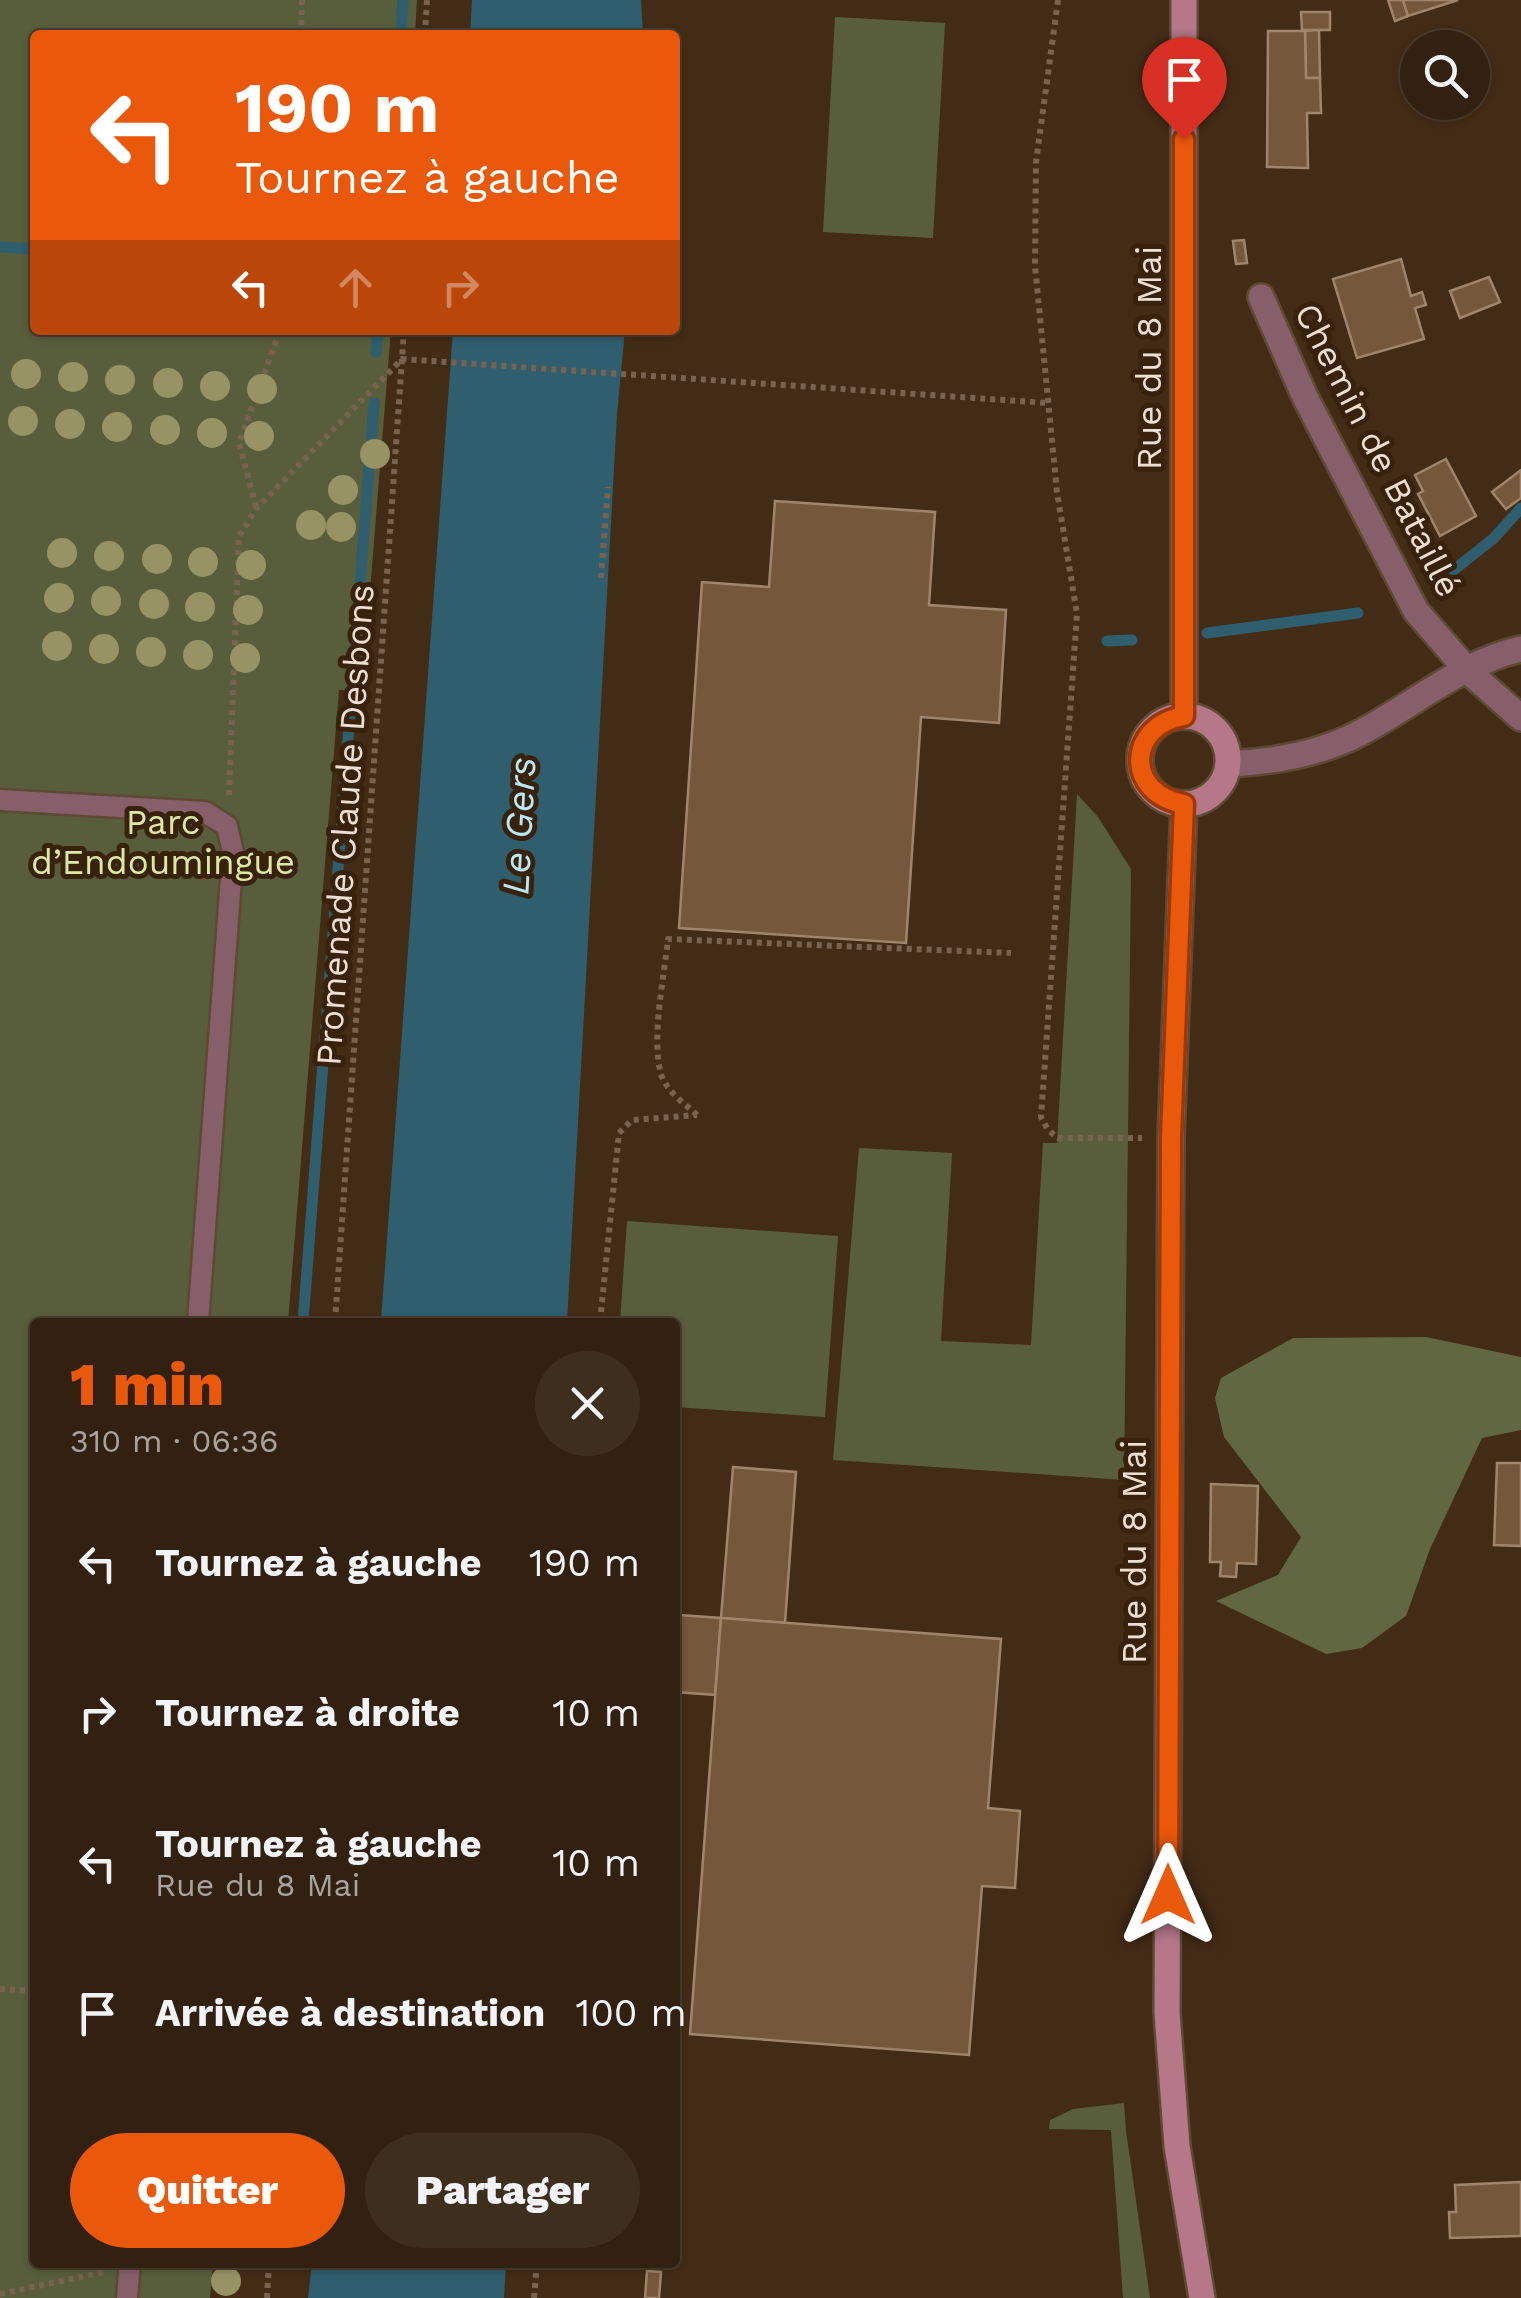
<!DOCTYPE html>
<html lang="fr">
<meta charset="utf-8">
<style>
body{margin:0;font-family:"Work Sans",sans-serif;background:#3d2e1e;color:#f1f3f6;height:100vh;display:flex;flex-direction:column;font-size:38px;white-space:nowrap}
*{box-sizing:border-box;margin:0}
p{font-size:32px;color:#a8a39f}
.icon{flex:none;width:55px;height:55px;fill:none;stroke:currentColor;stroke-width:2;stroke-linecap:round;stroke-linejoin:round}
.map{position:relative;flex:1;overflow:hidden}
.drawer{position:absolute;left:30px;top:1318px;width:650px;height:950px;display:flex;flex-direction:column;background:#322110;border-radius:10px;box-shadow:0 2px 8px #0004,0 0 0 2px #4d3e30}
.drawer>*{flex:none}
.guide{position:absolute;left:30px;top:30px;width:650px;height:305px;border-radius:10px;box-shadow:0 2px 8px #0004,0 0 0 2px #4d3e30;background:#ea580c;color:#fff;overflow:hidden}
.fabs{position:absolute;left:1400px;top:30px;display:grid;gap:20px}
.fabs a{display:grid;place-items:center;width:90px;height:90px;border-radius:50%;background:#322110;box-shadow:0 2px 8px #0004,0 0 0 2px #4d3e30;font-size:50px}
.pin{position:absolute;display:grid;place-items:center;width:85px;height:85px;color:#fff;margin:-102px -42px;border-radius:50% 50% 50% 0;rotate:-45deg;box-shadow:0 0 10px #0007}
.pin .icon{rotate:45deg}
.me{position:absolute;width:110px;margin:-55px;rotate:0deg;stroke-linejoin:round;filter:drop-shadow(0 0 8px #0008)}
.turn{display:flex;align-items:center;gap:35px;height:210px;padding:0 40px;font-size:45px}
.turn .icon{width:130px;height:130px;stroke-width:2.5}
.turn b{display:block;font-size:70px;line-height:85px}
.lanes{display:flex;align-items:center;height:95px;padding:0 40px;background:#0003;justify-content:center;gap:50px;direction:ltr}
.lanes .off{opacity:.35}
.round{display:grid;place-items:center;flex:none;width:105px;height:105px;border-radius:52px;background:#3d2e1e}
.overview{display:flex;align-items:center;justify-content:space-between;height:170px;padding:0 40px}
h1{font-size:60px;font-weight:800;line-height:75px;color:#ea580c}
.primary-button{display:flex;gap:20px;margin-top:auto;padding:20px 40px}
.primary-button a{flex:1;height:115px;border-radius:60px;background:#ea580c;color:#fff;font-size:40px;font-weight:800;line-height:115px;text-align:center}
.primary-button a+a{background:#3d2e1e;color:#f1f3f6}
ul{padding:0;list-style:none}
li{display:flex;align-items:center;gap:30px;height:150px;padding:0 40px}
li div{flex:1}
li b{display:block;font-size:38px}
li em{font-style:normal}
.map>svg:first-child{display:block}
</style>
<div class="map">
<svg width="1521" height="2298" viewBox="0 0 1521 2298">
<rect width="100%" height="100%" fill="#432c16"/>
<!-- green -->
<g fill="#585e3c">
<polygon points="0,0 417,0 415,35 35,35 35,330 391,330 362,691 339,690 288,1322 35,1322 35,2262 213,2263 210,2298 0,2298"/>
<polygon points="835,17 945,23 933,238 823,232"/>
<polygon points="1077,794 1098,817 1131,869 1124,1480 833,1460 859,1148 952,1153 941,1341 1031,1345 1043,1143 1057,1143"/>
<polygon points="627,1221 838,1236 825,1417 675,1407 675,1322 620,1322"/>
<polygon points="1124,2103 1126,2131 1150,2298 1123,2298 1111,2130 1049,2129 1050,2120 1073,2109"/>
</g>
<!-- forest -->
<polygon fill="#616741" points="1426,1337 1521,1357 1521,1430 1482,1438 1430,1549 1406,1616 1362,1648 1326,1654 1216,1601 1278,1575 1301,1537 1224,1437 1215,1398 1221,1378 1293,1338"/>
<!-- water -->
<g fill="#2f5e6e">
<polygon points="472,0 641,0 643,35 470,35"/>
<polygon points="453,330 625,330 617,414 567,1322 381,1322"/>
<polygon points="312,2263 506,2263 504,2298 308,2298"/>
</g>
<g fill="none" stroke-linecap="round" stroke-linejoin="round">
<!-- stream -->
<g stroke="#2f5e6e" stroke-width="11">
<polyline points="401,35 403,0"/>
<polyline points="0,247 35,249"/>
<polyline points="376,352 378,330"/>
<polyline points="1435,585 1494,538 1521,508"/>
<polyline points="1207,633 1358,613"/>
<polyline points="1107,641 1132,640"/>
<polyline points="303,1322 374,403"/>
</g>
</g>
<!-- building -->
<g fill="#75573b" stroke="#a0856d" stroke-width="2.5">
<polygon points="1388,0 1403,0 1408,16 1395,21"/>
<polygon points="1403,0 1458,0 1408,16"/>
<polygon points="1301,12 1330,12 1330,30 1302,30"/>
<polygon points="1319,30 1320,78 1306,78 1305,31"/>
<polygon points="1268,31 1305,31 1306,78 1320,78 1321,113 1307,113 1308,168 1267,167"/>
<polygon points="1244,240 1247,263 1236,264 1233,241"/>
<polygon points="1401,259 1411,296 1422,292 1426,305 1415,308 1424,339 1357,358 1333,279"/>
<polygon points="1489,277 1500,302 1460,318 1450,291"/>
<polygon points="1446,459 1476,516 1440,536 1418,494 1423,491 1415,475"/>
<polygon points="1521,470 1521,498 1506,509 1492,492"/>
<polygon points="775,501 935,512 929,605 1006,610 999,723 921,717 906,943 679,928 702,582 769,587"/>
<polygon points="1497,1463 1521,1463 1521,1546 1494,1545"/>
<polygon points="733,1467 796,1472 785,1623 721,1618"/>
<polygon points="1211,1484 1258,1486 1256,1564 1237,1563 1236,1577 1220,1576 1221,1562 1210,1562"/>
<polygon points="679,1615 721,1618 715,1695 675,1692"/>
<polygon points="721,1618 1001,1639 988,1808 1020,1811 1015,1888 982,1886 969,2055 690,2034"/>
<polygon points="1521,2182 1521,2236 1450,2238 1449,2212 1456,2212 1455,2185"/>
<polygon points="647,2271 661,2272 659,2298 645,2298"/>
</g>
<g fill="none" stroke-linecap="round" stroke-linejoin="round">
<defs>
<g id="lane">
<polyline points="0,800 205,812 227,826 233,852 198,1322"/>
<polyline points="127,2298 130,2262"/>
</g>
<g id="street">
<polyline points="1261,297 1305,397 1416,611 1468,671 1521,718"/>
<path d="M1228 764C1272 762 1316 755 1356 735 1410 708 1461 662 1521 649"/>
</g>
<g id="secondary">
<polyline points="1184,716 1184,0"/>
<circle cx="1184" cy="760" r="44"/>
<polyline points="1184,804 1171,1138 1167,2013 1177,2146 1202,2298"/>
</g>
</defs>
<!-- lane casing -->
<use href="#lane" stroke="#5e4934" stroke-width="25"/>
<!-- street casing -->
<use href="#street" stroke="#5e4934" stroke-width="30"/>
<!-- secondary casing -->
<use href="#secondary" stroke="#5e4934" stroke-width="30"/>
<!-- path -->
<g stroke="#77634f" stroke-width="6" stroke-dasharray="5 5" stroke-linecap="butt">
<polyline points="1058,0 1036,162 1035,266 1057,492 1077,614 1041,1117 1048,1130 1058,1138 1142,1138"/>
<polyline points="301,35 302,0"/>
<polyline points="425,35 427,0"/>
<polyline points="256,507 239,443 280,330"/>
<polyline points="601,578 608,487"/>
<polyline points="229,795 239,536 256,509 402,359 1048,403"/>
<path d="M697 1115C684 1103 667 1092 661 1074 651 1037 664 978 668 939L1011 953"/>
<polyline points="335,1322 404,330"/>
<polyline points="600,1322 619,1133 632,1120 697,1115"/>
<polyline points="0,1989 35,1991"/>
<polyline points="0,2294 104,2272"/>
<polyline points="267,2298 269,2262"/>
<polyline points="534,2298 537,2262"/>
</g>
<!-- lane -->
<use href="#lane" stroke="#875f6a" stroke-width="20"/>
<!-- street -->
<use href="#street" stroke="#875f6a" stroke-width="25"/>
<!-- secondary -->
<use href="#secondary" stroke="#b67889" stroke-width="25"/>
</g>
<!-- trees -->
<g fill="#989365">
<circle cx="26" cy="374" r="15"/>
<circle cx="73" cy="377" r="15"/>
<circle cx="120" cy="380" r="15"/>
<circle cx="168" cy="383" r="15"/>
<circle cx="215" cy="386" r="15"/>
<circle cx="262" cy="389" r="15"/>
<circle cx="23" cy="421" r="15"/>
<circle cx="70" cy="424" r="15"/>
<circle cx="117" cy="427" r="15"/>
<circle cx="165" cy="430" r="15"/>
<circle cx="212" cy="433" r="15"/>
<circle cx="259" cy="436" r="15"/>
<circle cx="375" cy="454" r="15"/>
<circle cx="343" cy="490" r="15"/>
<circle cx="311" cy="525" r="15"/>
<circle cx="341" cy="527" r="15"/>
<circle cx="62" cy="553" r="15"/>
<circle cx="109" cy="556" r="15"/>
<circle cx="157" cy="559" r="15"/>
<circle cx="203" cy="562" r="15"/>
<circle cx="251" cy="565" r="15"/>
<circle cx="59" cy="598" r="15"/>
<circle cx="106" cy="601" r="15"/>
<circle cx="154" cy="604" r="15"/>
<circle cx="200" cy="607" r="15"/>
<circle cx="248" cy="610" r="15"/>
<circle cx="57" cy="646" r="15"/>
<circle cx="104" cy="649" r="15"/>
<circle cx="151" cy="652" r="15"/>
<circle cx="198" cy="655" r="15"/>
<circle cx="245" cy="658" r="15"/>
<circle cx="226" cy="2281" r="15"/>
</g>
<g fill="none" stroke-linecap="round" stroke-linejoin="round">
<defs>
<path id="route" d="M1168 1895 1171 1138 1184 804C1125 794 1126 726 1184 716V139"/>
</defs>
<!-- route casing -->
<use href="#route" stroke="#983908" stroke-width="25"/>
<!-- route -->
<use href="#route" stroke="#ea580c" stroke-width="18"/>
</g>
<g text-anchor="middle" stroke-width="10" stroke-linejoin="round" paint-order="stroke">
<!-- street labels -->
<g font-size="35" fill="#eedfd2" stroke="#38220b">
<text transform="translate(1149 358) rotate(-90)" y="12">Rue du 8 Mai</text>
<text transform="translate(1378 450) rotate(63)" y="12">Chemin de Bataillé</text>
<text transform="translate(345 825) rotate(-86)" y="12">Promenade Claude Desbons</text>
<text transform="translate(1134 1552) rotate(-90)" y="12">Rue du 8 Mai</text>
</g>
<!-- park labels -->
<g font-size="35" fill="#dee8a5" stroke="#38220b">
<text x="163" y="834">Parc<tspan x="163" dy="40">d’Endoumingue</tspan></text>
</g>
<!-- water labels -->
<g font-size="38" font-style="italic" fill="#bae8f9" stroke="#38220b">
<text transform="translate(519 826) rotate(-87)" y="13">Le Gers</text>
</g>
</g>
</svg>
<div class="fabs">
<a><svg class="icon" aria-label="search" viewBox="0 0 24 24"><circle cx="10" cy="10" r="6"/><path d="M15 15l6 6"/></svg></a>
</div>
<div class="pin" style="left:1184px;top:139px;background:#d93025"><svg class="icon" aria-label="arrive" viewBox="0 0 24 24"><path d="M6 21V4h12l-3 4 3 4H6"/></svg></div>
<svg class="me" style="left:1168px;top:1895px" viewBox="-20 -20 40 40"><path d="M0-17L14 15 0 8-14 15z" fill="#ea580c" stroke="#fff" stroke-width="4"/></svg>
<div class="guide">
<div class="turn"><svg class="icon" aria-label="left" viewBox="0 0 24 24"><path d="M17 20v-9H6M10 6l-5 5 5 5"/></svg><div><b>190 m</b>Tournez à gauche</div></div>
<div class="lanes"><svg class="icon" aria-label="left" viewBox="0 0 24 24"><path d="M17 20v-9H6M10 6l-5 5 5 5"/></svg><svg class="icon off" aria-label="ahead" viewBox="0 0 24 24"><path d="M12 20V5M6 11l6-6 6 6"/></svg><svg class="icon off" aria-label="right" viewBox="0 0 24 24"><path d="M7 20v-9h11M14 6l5 5-5 5"/></svg></div>
</div>
<section class="drawer">
<div class="overview"><div><h1>1 min</h1><p>310 m · 06:36</p></div><a class="round"><svg class="icon" aria-label="close" viewBox="0 0 24 24"><path d="M6 6l12 12M18 6L6 18"/></svg></a></div>
<ul>
<li><svg class="icon" aria-label="left" viewBox="0 0 24 24"><path d="M17 20v-9H6M10 6l-5 5 5 5"/></svg><div><b>Tournez à gauche</b></div><em>190 m</em></li>
<li><svg class="icon" aria-label="right" viewBox="0 0 24 24"><path d="M7 20v-9h11M14 6l5 5-5 5"/></svg><div><b>Tournez à droite</b></div><em>10 m</em></li>
<li><svg class="icon" aria-label="left" viewBox="0 0 24 24"><path d="M17 20v-9H6M10 6l-5 5 5 5"/></svg><div><b>Tournez à gauche</b><p>Rue du 8 Mai</p></div><em>10 m</em></li>
<li><svg class="icon" aria-label="arrive" viewBox="0 0 24 24"><path d="M6 21V4h12l-3 4 3 4H6"/></svg><div><b>Arrivée à destination</b></div><em>100 m</em></li>
</ul>
<div class="primary-button"><a>Quitter</a><a>Partager</a></div>
</section>
</div>
